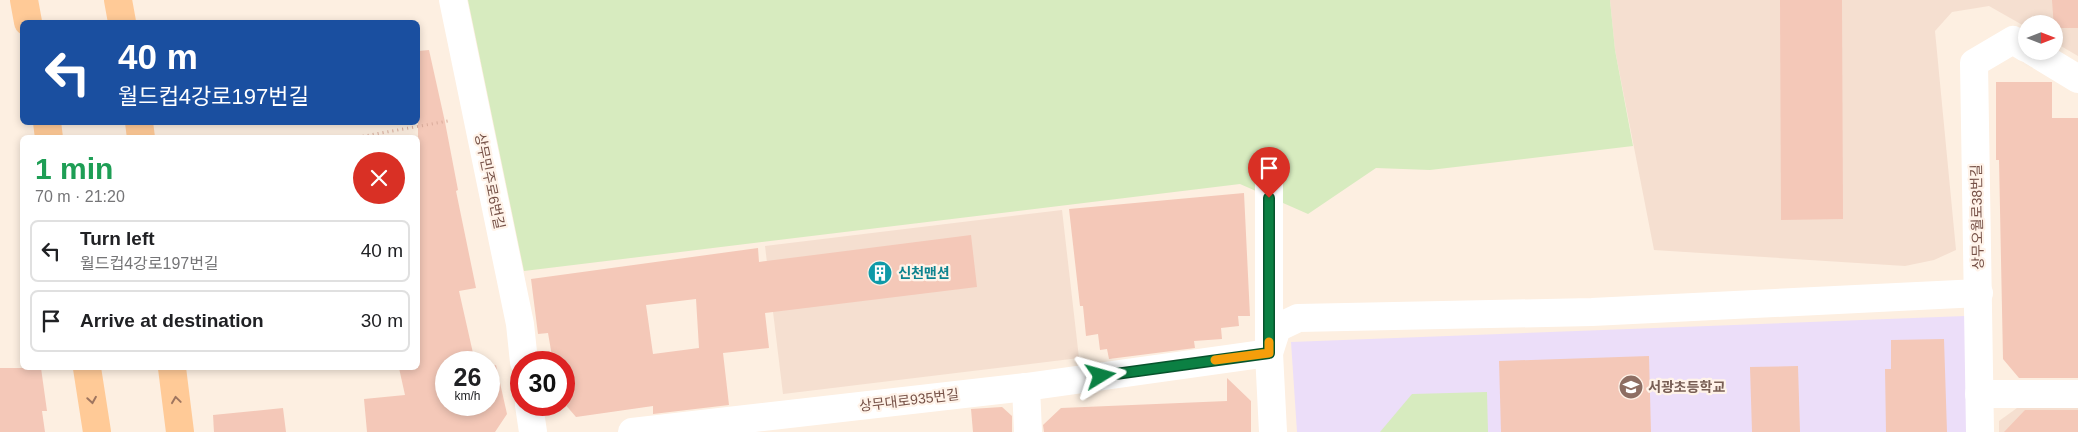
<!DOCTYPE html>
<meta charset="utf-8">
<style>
body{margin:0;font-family:Helvetica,"Noto Sans KR",sans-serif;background:#f6f6f6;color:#202124;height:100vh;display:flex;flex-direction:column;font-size:19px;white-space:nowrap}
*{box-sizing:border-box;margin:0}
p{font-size:16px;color:#757577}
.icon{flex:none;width:28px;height:28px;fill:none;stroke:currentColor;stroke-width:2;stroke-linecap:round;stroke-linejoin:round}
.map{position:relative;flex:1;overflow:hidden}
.details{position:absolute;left:20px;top:135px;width:400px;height:235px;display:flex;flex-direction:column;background:#fff;border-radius:8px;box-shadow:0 2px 8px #0003}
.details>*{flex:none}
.guide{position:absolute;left:20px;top:20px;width:400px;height:105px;border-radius:8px;box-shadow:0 2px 8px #0003;background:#1a4fa0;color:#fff;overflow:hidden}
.needle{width:32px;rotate:90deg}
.tools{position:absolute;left:2018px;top:15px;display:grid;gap:10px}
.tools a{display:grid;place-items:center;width:45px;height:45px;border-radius:50%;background:#fff;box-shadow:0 2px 8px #0003;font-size:25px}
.speed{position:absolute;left:435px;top:351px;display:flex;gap:10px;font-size:25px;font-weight:700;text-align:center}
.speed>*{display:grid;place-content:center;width:65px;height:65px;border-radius:50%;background:#fff;box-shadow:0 2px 8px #0003;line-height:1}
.speed small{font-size:12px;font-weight:400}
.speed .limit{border:8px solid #d22;background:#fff;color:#111}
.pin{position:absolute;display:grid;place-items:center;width:42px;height:42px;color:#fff;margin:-51px -21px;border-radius:50% 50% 50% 0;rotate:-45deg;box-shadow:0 0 5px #0007}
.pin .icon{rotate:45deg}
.me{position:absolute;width:55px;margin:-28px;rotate:82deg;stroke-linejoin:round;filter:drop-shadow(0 0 4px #0008)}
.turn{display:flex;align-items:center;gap:18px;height:105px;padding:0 15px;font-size:22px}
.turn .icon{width:65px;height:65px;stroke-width:2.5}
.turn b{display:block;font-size:35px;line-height:42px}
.round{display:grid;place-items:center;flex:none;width:52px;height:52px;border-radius:26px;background:#f6f6f6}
.summary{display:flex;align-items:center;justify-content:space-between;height:85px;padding:0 15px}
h1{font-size:30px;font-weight:700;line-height:38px;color:#1e9e55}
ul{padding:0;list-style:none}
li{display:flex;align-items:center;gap:15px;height:62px;margin:0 10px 8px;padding:0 5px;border:2px solid #e0e0e0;border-radius:8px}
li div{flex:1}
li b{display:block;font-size:19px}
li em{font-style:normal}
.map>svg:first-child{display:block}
</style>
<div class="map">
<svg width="2078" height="432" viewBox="0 0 2078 432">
<rect width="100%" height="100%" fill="#fdefe1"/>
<!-- residential -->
<g fill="#f5dfd0">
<polygon points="1610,0 2078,0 2078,56 2054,42 2054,24 2026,24 2026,27 1989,6 1952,12 1935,31 1956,250 1934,260 1905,266 1654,250 1615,50"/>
<polygon points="1062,210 1079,358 783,394 765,246"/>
<polygon points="2078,407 2078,432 1999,432 1999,421 2017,408"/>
</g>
<!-- education -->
<polygon fill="#ecdef9" points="1965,316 1968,432 1297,432 1291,342"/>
<!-- green -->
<g fill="#d7ebbf">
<polygon points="468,0 1610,0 1615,50 1633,146 1430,170 1376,168 1308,214 1240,184 524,271"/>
<polygon points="1487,392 1488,432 1380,432 1412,394"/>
</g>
<!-- building -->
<g fill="#f4c8b8" fill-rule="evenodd">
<polygon points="1780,0 1842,0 1843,219 1781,220"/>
<polygon points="2052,0 2078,0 2078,28 2054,28"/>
<polygon points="429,50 445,122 458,190 456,191 476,288 459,291 475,362 446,362 446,405 489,405 489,367 496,365 507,414 495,432 367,432 364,399 405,395 399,368 418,368 418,51"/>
<polygon points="1996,82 2052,82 2052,118 2078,118 2078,378 2019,378 2003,359 1999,160 1996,160"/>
<polygon points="1244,193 1250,316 1238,316 1239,326 1221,328 1222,339 1194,341 1195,348 1109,359 1107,349 1100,350 1098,334 1086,336 1083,306 1080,306 1069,209"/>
<path d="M971 235 977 287 765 313 769 348 723 353 729 405 653 414V406L576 417 564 403V362H553L548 333 538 334 531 279 758 248 759 262ZM696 299 699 348 653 354 646 305Z"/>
<polygon points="1944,339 1947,432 1886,432 1885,369 1891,369 1891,340"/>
<polygon points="1649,356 1651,432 1501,432 1499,361"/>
<polygon points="1798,366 1800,432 1752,432 1750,367"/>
<polygon points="0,368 41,368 47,411 42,411 45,432 0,432"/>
<polygon points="1227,378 1251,401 1251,432 1044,432 1043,425 1061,408 1227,401"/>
<polygon points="1002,407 1012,416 1012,432 973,432 971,409"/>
<polygon points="283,408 286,432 214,432 213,415"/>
<polygon points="2025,410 2078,410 2078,432 2004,432"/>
</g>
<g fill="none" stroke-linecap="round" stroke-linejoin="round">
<!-- path -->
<polyline stroke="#d9ab9b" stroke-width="3" stroke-dasharray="1 4" stroke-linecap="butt" points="353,138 448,121"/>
<!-- minor -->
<g stroke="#fff" stroke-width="28">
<polyline points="453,0 520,324 524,362"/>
<polyline points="2032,51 2078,79"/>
<polyline points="1269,179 1269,353 1273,432"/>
<polyline points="1026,387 1028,432"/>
<polyline points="1979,394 2078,394"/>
<polyline points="529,405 533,432"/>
<polyline points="632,432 1026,387 1269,353 1277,328 1298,318 1592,312 1979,293"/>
<polyline points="1980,432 1974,63 2013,40 2026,48"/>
</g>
<!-- primary -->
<g stroke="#ffca97" stroke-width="28">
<polyline points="24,0 28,22"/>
<polyline points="118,0 122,22"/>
<polyline points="47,122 49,138"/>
<polyline points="139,122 141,138"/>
<polyline points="87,368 97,432"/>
<polyline points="172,368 180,432"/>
</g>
</g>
<!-- one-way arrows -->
<defs><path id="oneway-chevron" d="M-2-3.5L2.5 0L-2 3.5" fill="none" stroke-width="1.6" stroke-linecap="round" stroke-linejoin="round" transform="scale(1.25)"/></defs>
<g stroke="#9f755f">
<use href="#oneway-chevron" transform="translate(92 400) rotate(81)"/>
<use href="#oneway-chevron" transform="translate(176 400) rotate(-98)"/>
</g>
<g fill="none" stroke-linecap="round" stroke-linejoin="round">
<defs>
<polyline id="route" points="1101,376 1269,353 1269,198"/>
</defs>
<!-- route casing -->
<use href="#route" stroke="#07532c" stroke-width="12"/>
<!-- route -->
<use href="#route" stroke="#0b8043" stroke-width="9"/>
<!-- slow -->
<polyline stroke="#f59e0b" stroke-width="9" points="1215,360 1269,353 1269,342"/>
</g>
<!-- icons -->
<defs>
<symbol id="building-disc" viewBox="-11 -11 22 22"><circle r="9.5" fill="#0f9aa8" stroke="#fff3e9"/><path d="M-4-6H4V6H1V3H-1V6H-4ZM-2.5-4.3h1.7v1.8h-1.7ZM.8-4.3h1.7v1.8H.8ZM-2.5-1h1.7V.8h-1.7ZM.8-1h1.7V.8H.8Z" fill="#fff"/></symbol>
<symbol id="school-disc" viewBox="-11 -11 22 22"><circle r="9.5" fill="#8d6e63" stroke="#fff3e9"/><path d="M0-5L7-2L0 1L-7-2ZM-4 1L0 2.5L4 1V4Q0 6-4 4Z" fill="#fff"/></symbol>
</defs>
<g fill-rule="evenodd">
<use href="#building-disc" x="866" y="259" width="28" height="28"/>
<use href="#school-disc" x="1617" y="373" width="28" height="28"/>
</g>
<g text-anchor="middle" stroke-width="4.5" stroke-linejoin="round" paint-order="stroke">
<!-- street labels -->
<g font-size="14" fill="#765147" stroke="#fff3e9">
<text transform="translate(490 181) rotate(78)" y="5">상무민주로6번길</text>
<text transform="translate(1977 217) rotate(-91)" y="5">상무오월로38번길</text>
<text transform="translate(909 400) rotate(-7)" y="5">상무대로935번길</text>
</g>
<!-- culture labels -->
<g font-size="14" font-weight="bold" fill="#0d838f" stroke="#fff3e9" text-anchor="start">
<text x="898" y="278">신천맨션</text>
</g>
<!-- education labels -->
<g font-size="14" font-weight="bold" fill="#785e54" stroke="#fff3e9" text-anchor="start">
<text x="1648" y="392">서광초등학교</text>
</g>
</g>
</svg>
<div class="tools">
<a><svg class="needle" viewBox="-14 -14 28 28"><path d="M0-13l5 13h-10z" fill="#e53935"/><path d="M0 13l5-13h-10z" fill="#757577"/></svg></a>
</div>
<div class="speed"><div>26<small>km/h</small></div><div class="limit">30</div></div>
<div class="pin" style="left:1269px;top:198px;background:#d93025"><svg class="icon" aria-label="arrive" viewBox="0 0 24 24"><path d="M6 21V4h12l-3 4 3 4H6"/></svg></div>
<svg class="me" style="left:1101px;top:376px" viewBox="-20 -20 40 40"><path d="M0-17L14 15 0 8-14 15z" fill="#0b8043" stroke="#fff" stroke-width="4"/></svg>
<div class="guide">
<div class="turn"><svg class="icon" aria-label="left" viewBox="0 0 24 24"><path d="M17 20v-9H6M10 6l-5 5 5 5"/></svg><div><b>40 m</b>월드컵4강로197번길</div></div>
</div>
<section class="details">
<div class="summary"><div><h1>1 min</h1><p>70 m · 21:20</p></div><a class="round" style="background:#d93025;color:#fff"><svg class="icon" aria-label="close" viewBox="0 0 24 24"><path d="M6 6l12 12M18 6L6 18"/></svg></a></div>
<ul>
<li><svg class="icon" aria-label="left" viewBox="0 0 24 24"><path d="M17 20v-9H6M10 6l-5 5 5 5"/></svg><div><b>Turn left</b><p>월드컵4강로197번길</p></div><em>40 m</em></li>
<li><svg class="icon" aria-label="arrive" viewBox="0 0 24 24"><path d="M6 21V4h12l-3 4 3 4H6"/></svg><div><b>Arrive at destination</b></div><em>30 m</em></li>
</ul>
</section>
</div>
